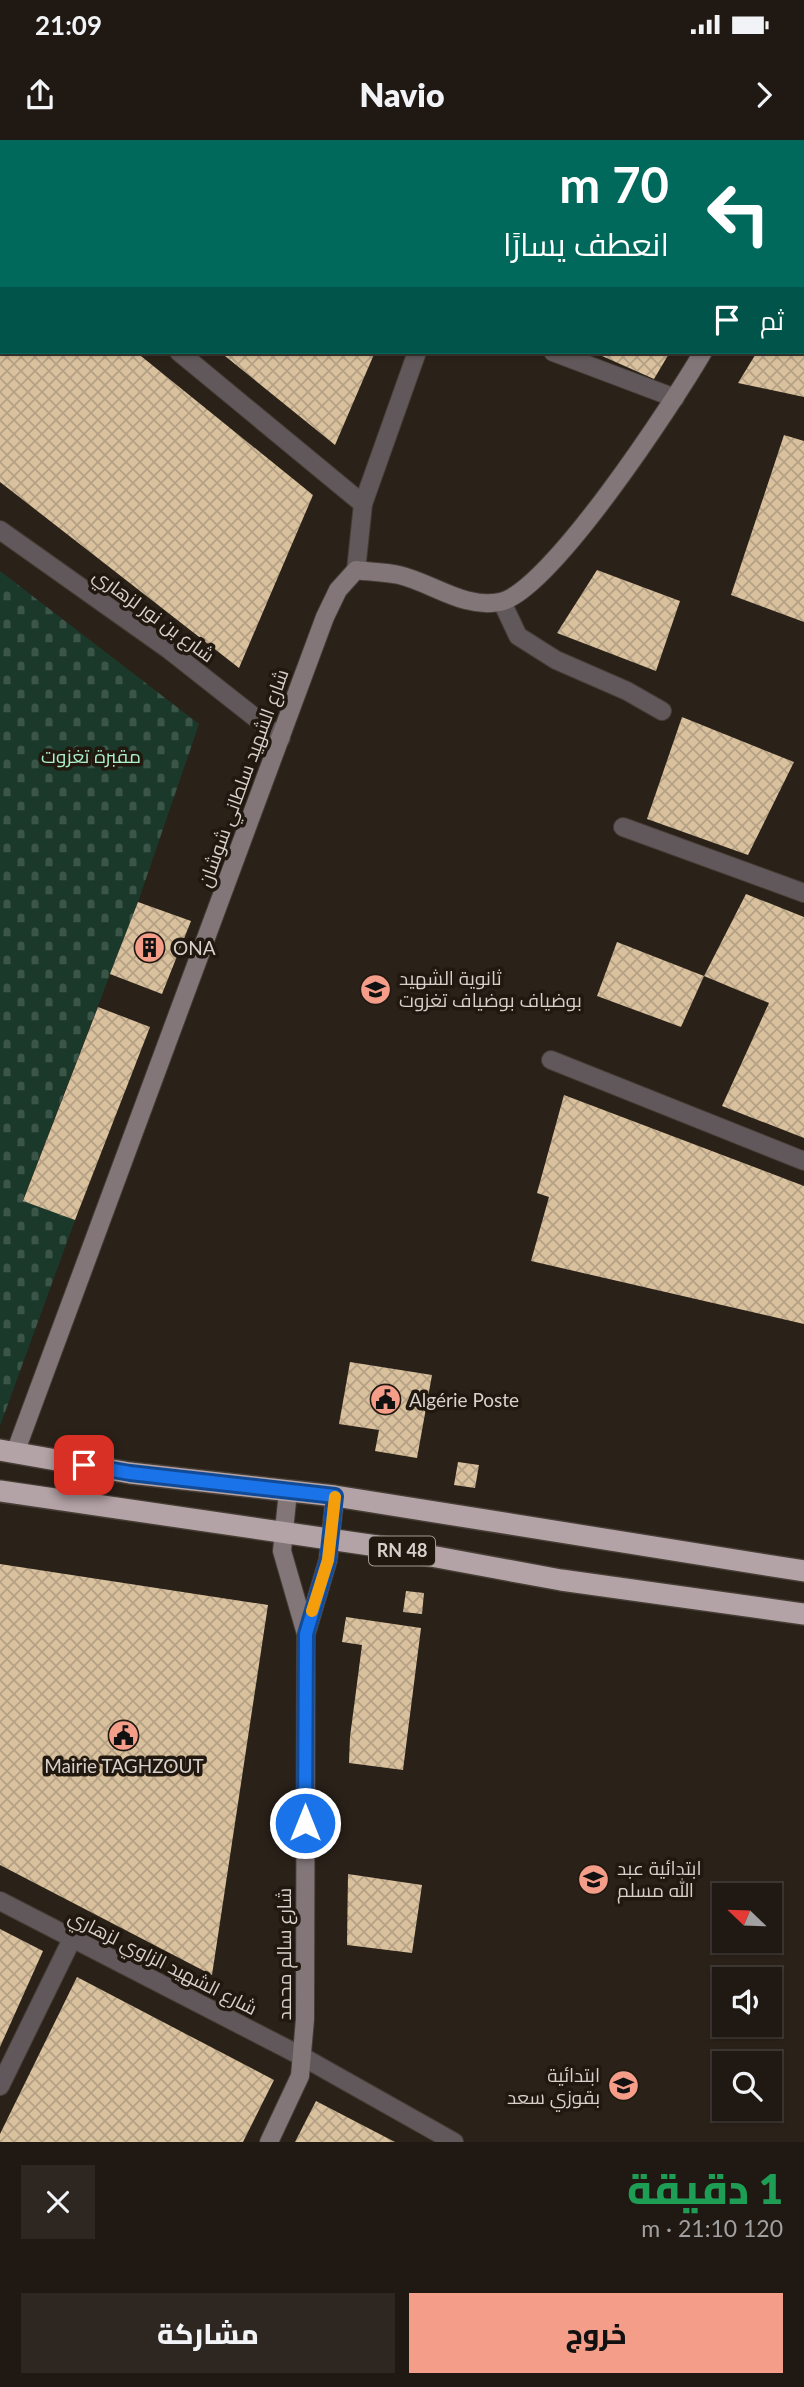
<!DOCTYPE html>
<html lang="ar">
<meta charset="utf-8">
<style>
body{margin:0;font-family:Lato,Cairo,sans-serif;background:#2d2621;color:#f1f3f6;direction:rtl;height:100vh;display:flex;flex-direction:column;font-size:26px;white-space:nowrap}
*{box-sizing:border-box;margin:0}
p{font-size:23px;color:#a2a0a0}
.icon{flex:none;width:38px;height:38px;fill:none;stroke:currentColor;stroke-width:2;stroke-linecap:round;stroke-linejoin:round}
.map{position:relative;height:2002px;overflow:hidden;direction:ltr}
.side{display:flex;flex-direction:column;background:#201913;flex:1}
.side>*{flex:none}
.guide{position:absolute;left:0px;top:0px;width:805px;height:214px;box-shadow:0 2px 5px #0004,0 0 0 2px #3d3833;direction:rtl;background:#00695c;color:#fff;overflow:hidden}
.needle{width:46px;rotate:293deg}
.fabs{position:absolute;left:712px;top:1743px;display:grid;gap:14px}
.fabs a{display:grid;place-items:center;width:70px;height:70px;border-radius:0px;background:#201913;box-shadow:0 2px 5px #0004,0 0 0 2px #3d3833;font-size:35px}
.pin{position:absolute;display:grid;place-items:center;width:60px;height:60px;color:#fff;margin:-30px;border-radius:14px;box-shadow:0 4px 10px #0006}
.me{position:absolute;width:77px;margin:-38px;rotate:0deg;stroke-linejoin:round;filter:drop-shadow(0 0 5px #0008)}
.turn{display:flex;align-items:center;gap:24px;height:147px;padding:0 21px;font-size:32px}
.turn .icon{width:91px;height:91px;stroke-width:2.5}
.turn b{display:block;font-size:49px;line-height:60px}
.then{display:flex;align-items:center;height:66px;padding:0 21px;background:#0003;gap:14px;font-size:26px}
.round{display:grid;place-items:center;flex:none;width:74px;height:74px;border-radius:0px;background:#2d2621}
.headline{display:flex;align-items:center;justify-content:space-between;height:119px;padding:0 21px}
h1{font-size:42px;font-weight:800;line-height:52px;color:#1e9e55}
.primary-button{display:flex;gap:14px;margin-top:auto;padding:14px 21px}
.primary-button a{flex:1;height:80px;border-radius:0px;background:#f49e8a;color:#111;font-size:28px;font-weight:800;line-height:80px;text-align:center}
.primary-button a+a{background:#2d2621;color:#f1f3f6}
.status{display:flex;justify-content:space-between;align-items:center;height:49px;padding:0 35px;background:#201913;direction:ltr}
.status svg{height:19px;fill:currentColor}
header{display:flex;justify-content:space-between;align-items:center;height:91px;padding:0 21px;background:#201913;font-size:32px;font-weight:800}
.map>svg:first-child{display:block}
</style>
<div class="status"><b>21:09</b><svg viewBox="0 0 49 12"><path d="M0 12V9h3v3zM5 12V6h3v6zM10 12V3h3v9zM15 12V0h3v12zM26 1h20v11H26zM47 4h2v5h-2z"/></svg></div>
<header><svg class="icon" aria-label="forward" viewBox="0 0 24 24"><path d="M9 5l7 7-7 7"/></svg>Navio<svg class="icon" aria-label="share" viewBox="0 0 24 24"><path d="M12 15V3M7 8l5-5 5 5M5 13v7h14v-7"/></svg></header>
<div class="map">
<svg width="804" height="2002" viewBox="0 0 804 2002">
<defs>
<pattern id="cemetery-stones" width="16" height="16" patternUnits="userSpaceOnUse" patternTransform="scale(1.75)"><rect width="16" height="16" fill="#1b392a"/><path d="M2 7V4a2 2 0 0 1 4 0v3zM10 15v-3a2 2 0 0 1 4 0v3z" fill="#3b5548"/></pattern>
<pattern id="building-cross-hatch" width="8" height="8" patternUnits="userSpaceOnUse" patternTransform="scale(1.75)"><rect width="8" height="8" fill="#dac19d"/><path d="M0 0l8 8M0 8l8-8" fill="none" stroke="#b4a085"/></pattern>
</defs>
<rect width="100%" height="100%" fill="#2a2119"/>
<!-- cemetery -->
<polygon fill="url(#cemetery-stones)" points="0,431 199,584 138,762 23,1060 75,1080 0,1286"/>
<!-- building -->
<g fill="url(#building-cross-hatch)">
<polygon points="0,212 136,212 313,355 239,528 0,342"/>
<polygon points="220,212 375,212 335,305"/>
<polygon points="593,212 670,212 654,239"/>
<polygon points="757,212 804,212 804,257 738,243"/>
<polygon points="784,295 804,301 804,482 731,455"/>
<polygon points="597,430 680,461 656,531 557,493"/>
<polygon points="682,577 794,622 748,715 647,679"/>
<polygon points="746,754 804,777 804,998 722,966 769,863 704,836"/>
<polygon points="138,762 191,781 162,854 110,834"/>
<polygon points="617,802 704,836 681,887 597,856"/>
<polygon points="98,867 150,887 75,1080 23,1061"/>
<polygon points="564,955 804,1046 804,1184 531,1121 549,1057 537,1053"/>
<polygon points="350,1222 432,1235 417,1318 375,1311 379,1290 339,1284"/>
<polygon points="458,1322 479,1325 475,1348 454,1345"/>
<polygon points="0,1424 268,1465 212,1835 0,1725"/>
<polygon points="406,1451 424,1453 422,1474 403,1472"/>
<polygon points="346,1477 421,1488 403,1630 349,1623 350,1597 362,1505 342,1502"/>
<polygon points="348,1734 422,1745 412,1813 347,1805"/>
<polygon points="0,1789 43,1811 0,1907"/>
<polygon points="77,1837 274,1940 243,2002 0,2002 0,1994"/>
<polygon points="316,1961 395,2002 295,2002"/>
</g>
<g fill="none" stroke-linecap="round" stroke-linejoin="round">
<defs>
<g id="street">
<polyline points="223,0 225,2"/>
<polyline points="101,2 103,0"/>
<polyline points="0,129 2,127"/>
<polyline points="179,212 363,364"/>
<polyline points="553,212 675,258"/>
<polyline points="0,390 168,509 281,598"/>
<polyline points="356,430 363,364 417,212"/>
<polyline points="502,462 518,496 556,520 627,551 662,571"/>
<polyline points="623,687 804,753"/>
<polyline points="551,920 804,1021"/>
<polyline points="0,1761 303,1917 454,2002"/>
<polyline points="0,1946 72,1799"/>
</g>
<g id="secondary">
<polyline points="803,44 804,43"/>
<path d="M15 1313 325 477 338 450 356 430C370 432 385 432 399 435 433 443 463 469 500 462 550 452 675 260 703 212"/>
<polyline points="306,1494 328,1420 335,1356"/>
<polyline points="269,2002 300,1936 305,1879 306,1494 282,1411 288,1351"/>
</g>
<g id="highway">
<polyline points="0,1310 130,1333 335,1356 804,1431"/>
<polyline points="0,1351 377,1406 561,1440 804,1474"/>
</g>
</defs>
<!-- street casing -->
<use href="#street" stroke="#463d35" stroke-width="20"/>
<!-- secondary casing -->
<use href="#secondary" stroke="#463d35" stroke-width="20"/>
<!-- highway casing -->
<use href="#highway" stroke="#463d35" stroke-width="24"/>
<!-- street -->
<use href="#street" stroke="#60585a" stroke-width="18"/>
<!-- secondary -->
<use href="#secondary" stroke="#827679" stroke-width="18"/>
<!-- highway -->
<use href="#highway" stroke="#b4a3a6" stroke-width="21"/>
</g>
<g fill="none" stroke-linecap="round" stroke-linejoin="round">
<defs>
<polyline id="route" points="84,1325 130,1333 335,1356 328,1420 306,1494 305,1683"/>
</defs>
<!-- route casing -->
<use href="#route" stroke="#114b97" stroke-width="18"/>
<!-- route -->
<use href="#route" stroke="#1a73e8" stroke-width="12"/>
<!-- slow -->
<polyline stroke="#f59e0b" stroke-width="12" points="312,1471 328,1420 335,1357"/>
</g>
<!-- icons -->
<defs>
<symbol id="building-disc" viewBox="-11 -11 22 22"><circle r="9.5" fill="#f49e8a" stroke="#211810"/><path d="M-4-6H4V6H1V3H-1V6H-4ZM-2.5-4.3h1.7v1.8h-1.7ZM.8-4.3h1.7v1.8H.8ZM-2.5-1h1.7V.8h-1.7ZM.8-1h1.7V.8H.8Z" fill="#111"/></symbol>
<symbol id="school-disc" viewBox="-11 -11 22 22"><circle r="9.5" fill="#f49e8a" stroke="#211810"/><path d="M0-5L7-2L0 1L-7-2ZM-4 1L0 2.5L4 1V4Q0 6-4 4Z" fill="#111"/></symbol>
<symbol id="civic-disc" viewBox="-11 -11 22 22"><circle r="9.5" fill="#f49e8a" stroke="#211810"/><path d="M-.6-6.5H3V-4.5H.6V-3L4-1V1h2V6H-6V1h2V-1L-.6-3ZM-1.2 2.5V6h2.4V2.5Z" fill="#111"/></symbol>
</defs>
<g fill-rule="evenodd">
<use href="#building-disc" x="132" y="790" width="35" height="35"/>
<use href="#school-disc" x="358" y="832" width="35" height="35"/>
<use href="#civic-disc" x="368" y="1242" width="35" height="35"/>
<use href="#civic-disc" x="106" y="1578" width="35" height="35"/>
<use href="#school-disc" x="576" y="1722" width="35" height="35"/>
<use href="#school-disc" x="606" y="1928" width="35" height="35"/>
</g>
<g text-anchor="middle" stroke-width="7" stroke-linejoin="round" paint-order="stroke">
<!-- shield labels -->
<rect fill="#211810" stroke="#a09993" stroke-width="2" x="369" y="1396.5" width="66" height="29" rx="5"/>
<g font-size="18" font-weight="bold" fill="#d7d0cb">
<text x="402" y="1417">RN 48</text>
</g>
<!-- street labels -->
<g font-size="19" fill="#d7d0cb" stroke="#211810">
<text transform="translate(154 475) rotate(36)" y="7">شارع بن نور لزهاري</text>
<text transform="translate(243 638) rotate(-70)" y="7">شارع الشهيد سلطاني شوشان</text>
<text transform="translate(284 1814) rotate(-90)" y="7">شارع سالم محمد</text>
<text transform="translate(163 1822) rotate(27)" y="7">شارع الشهيد الزاوي لزهاري</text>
</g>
<!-- park labels -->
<g font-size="19" fill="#abf0cb" stroke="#211810">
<text x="91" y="623">مقبرة تغزوت</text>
</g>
<!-- poi labels -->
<g font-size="19" fill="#d7d0cb" stroke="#211810" text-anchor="start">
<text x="173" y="815">ONA</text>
<text x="399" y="845">ثانوية الشهيد<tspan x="399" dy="22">بوضياف بوضياف تغزوت</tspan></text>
<text x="409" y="1267">Algérie Poste</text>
<text x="124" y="1633" text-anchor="middle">Mairie TAGHZOUT</text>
<text x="617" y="1735">ابتدائية عبد<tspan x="617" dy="22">الله مسلم</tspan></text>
<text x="600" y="1942" text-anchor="end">ابتدائية<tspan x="600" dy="22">بقوزي سعد</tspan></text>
</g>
</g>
</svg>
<div class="fabs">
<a><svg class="needle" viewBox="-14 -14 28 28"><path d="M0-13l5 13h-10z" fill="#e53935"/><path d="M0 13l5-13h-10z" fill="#a2a0a0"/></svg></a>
<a><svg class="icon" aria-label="sound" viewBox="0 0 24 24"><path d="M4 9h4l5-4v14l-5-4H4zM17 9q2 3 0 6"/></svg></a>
<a><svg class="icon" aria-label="search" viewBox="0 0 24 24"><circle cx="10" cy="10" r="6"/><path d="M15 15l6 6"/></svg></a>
</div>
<div class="pin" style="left:84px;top:1325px;background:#d93025"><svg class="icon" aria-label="arrive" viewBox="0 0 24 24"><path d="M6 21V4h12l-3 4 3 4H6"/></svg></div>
<svg class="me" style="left:305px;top:1683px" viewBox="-20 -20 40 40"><circle r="17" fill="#1a73e8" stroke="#fff" stroke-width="3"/><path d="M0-11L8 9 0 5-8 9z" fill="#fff"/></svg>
<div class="guide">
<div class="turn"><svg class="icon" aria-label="left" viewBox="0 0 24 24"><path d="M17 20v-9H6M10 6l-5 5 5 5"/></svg><div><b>70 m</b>انعطف يسارًا</div></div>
<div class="then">ثم<svg class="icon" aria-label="arrive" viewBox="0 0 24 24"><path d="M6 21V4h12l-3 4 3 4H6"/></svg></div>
</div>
</div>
<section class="side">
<div class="headline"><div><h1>1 دقيقة</h1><p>120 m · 21:10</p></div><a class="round"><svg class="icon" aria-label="close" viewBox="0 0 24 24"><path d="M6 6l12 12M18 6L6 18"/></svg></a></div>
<div class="primary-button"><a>خروج</a><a>مشاركة</a></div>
</section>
